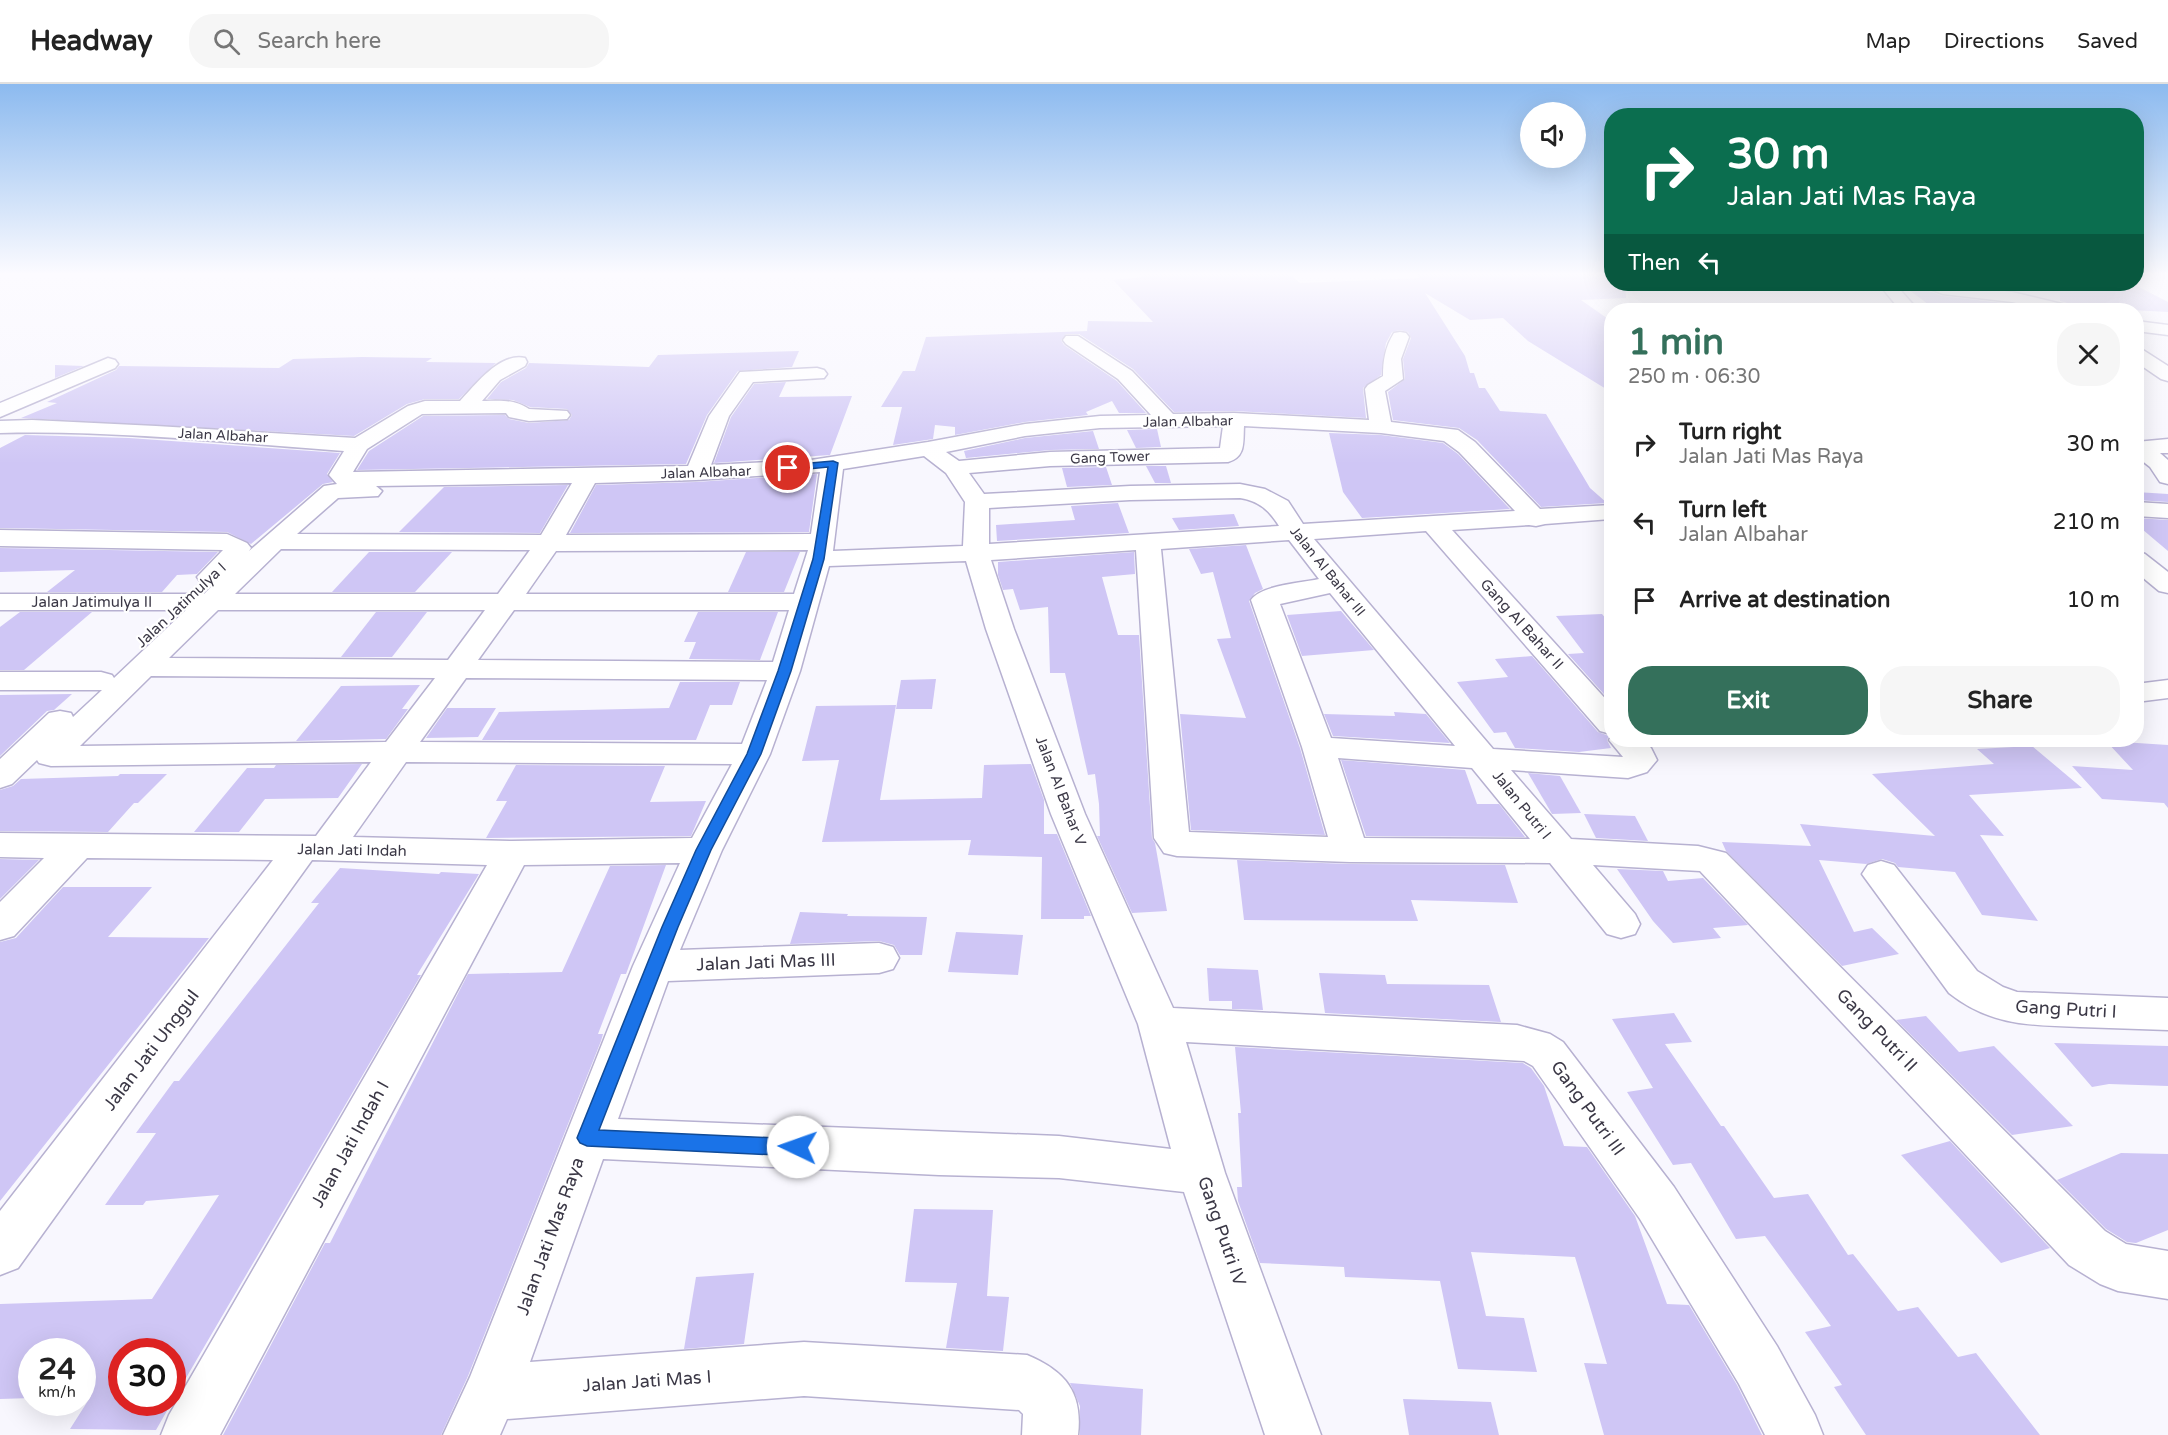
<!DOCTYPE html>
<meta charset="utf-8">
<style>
body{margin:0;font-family:"Varela Round",sans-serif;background:#f6f6f6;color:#222;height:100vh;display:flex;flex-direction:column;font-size:22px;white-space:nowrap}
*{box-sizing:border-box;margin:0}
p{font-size:20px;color:#767676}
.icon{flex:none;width:33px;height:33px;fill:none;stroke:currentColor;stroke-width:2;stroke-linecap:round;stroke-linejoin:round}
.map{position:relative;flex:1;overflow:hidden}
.panel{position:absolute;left:1604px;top:219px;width:540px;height:444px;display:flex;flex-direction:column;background:#fff;border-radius:24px;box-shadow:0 6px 24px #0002}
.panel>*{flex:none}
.hud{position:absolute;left:1604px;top:24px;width:540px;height:183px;border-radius:24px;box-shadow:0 6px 24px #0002;background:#0b6e4f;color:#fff;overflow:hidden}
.controls{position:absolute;left:1520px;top:18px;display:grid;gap:12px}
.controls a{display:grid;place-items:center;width:66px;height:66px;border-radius:50%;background:#fff;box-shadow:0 6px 24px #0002;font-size:30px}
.speed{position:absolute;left:18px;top:1254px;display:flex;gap:12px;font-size:30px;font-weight:700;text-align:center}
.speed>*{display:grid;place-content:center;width:78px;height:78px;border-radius:50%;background:#fff;box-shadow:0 6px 24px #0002;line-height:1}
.speed small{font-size:15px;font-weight:400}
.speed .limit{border:9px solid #d22;background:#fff;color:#111}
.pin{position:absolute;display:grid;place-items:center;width:51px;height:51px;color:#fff;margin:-26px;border:3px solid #fff;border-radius:50%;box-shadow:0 2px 6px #0007}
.me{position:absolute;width:66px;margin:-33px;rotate:273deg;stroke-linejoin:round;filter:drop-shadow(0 0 4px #0008)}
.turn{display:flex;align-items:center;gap:21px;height:126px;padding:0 24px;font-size:27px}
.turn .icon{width:78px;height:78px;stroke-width:2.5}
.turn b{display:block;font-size:42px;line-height:51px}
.then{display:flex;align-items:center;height:57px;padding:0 24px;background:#0003;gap:12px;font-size:22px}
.round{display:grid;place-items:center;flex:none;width:63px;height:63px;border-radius:24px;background:#f6f6f6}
.overview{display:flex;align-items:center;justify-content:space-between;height:102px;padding:0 24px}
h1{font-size:36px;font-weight:700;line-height:45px;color:#34705b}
.primary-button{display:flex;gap:12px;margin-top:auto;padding:12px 24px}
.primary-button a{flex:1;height:69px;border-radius:24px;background:#34705b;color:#fff;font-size:24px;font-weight:700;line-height:69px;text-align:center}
.primary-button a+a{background:#f6f6f6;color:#222}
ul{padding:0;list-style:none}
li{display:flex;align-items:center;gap:18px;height:78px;padding:0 24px}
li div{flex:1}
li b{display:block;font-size:22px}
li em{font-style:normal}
header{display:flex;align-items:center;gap:36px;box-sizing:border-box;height:84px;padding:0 30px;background:#fff;border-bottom:2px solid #e0e0e0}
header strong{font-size:28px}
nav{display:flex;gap:33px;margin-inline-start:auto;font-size:21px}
.search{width:420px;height:54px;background:#f6f6f6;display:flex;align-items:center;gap:15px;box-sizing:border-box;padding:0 21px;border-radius:24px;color:#767676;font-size:22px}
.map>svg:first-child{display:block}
</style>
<header>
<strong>Headway</strong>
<div class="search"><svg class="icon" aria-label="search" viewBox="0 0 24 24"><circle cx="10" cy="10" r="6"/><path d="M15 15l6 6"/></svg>Search here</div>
<nav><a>Map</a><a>Directions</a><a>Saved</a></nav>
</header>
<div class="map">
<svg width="2168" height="1351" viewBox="0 0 2168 1351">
<rect width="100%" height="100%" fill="#f8f7fe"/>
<!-- building -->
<g fill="#cfc6f5">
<polygon points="1140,190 1289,190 1300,199 1420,194 1416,190 1611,190 1611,200 1625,200 1626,214 1581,216 1611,237 1611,308 1528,257 1503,234 1470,236 1425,209 1465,272 1470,289 1474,289 1479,304 1485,304 1500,327 1546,330 1590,404 1607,419 1541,423 1477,356 1459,344 1393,336 1388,308 1405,295 1403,275 1411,254 1408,248 1400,246 1392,248 1386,259 1381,291 1363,304 1366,334 1234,327 1174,328 1133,285 1079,250 1066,250 1061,256 1064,261 1117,297 1146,329 1119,329 1112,317 1086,328 1088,331 1025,338 955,351 955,343 935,341 933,355 893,361 902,323 881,323 903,287 915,287 926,253 1087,247 1088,237 1153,238 1113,196 1143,193"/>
<polygon points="1901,200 1921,200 1924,205 1942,212 2012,220 2021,222 2024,226 1936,226"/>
<polygon points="2060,200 2133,200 2168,218 2168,228 2074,223 2071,220 2060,217"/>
<polygon points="799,267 792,283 738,287 707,331 686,380 357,386 369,367 423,332 505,331 509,335 529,339 569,336 572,331 567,325 530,323 513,316 487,315 501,298 526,284 529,279 649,283 658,271"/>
<polygon points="362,273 432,274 426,278 496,279 459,315 425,315 407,320 354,352 21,334 57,319 47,318 116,286 119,282 279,284 293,275"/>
<polygon points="55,281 84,282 55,294"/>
<polygon points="786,298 779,313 852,312 830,371 714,379 731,333 754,300"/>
<polygon points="1157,345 1161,363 1136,364 1127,346"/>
<polygon points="1093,347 1099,365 1050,366 966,374 964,367 1025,354"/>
<polygon points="1329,349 1381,351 1443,359 1458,370 1510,425 1362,434 1343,408"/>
<polygon points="25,351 129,354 340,369 327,390 333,398 323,400 251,460 227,448 0,444 0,364"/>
<polygon points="1146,382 1166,382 1171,399 1155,399"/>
<polygon points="1106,383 1112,401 1067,403 1062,384"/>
<polygon points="817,390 809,448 570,449 596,401 696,398"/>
<polygon points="568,401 540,449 399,448 444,403"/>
<polygon points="2136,408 2168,410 2168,418 2136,416"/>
<polygon points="1118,419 1129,449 997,457 996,441 1075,436 1071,422"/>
<polygon points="1234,430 1239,442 1179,446 1172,434"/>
<polygon points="2136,434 2168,436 2168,467 2136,440"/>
<polygon points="1246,461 1263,505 1255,509 1249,517 1300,664 1325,751 1191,746 1180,630 1246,634 1217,555 1231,554 1213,488 1201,490 1189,465"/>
<polygon points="0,464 218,468 197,490 177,491 162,508 47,508 75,486 0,488"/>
<polygon points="369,468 452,468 415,508 332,508"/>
<polygon points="746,468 800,468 784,508 728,508"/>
<polygon points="1134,468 1135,490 1102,493 1118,551 1139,551 1152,754 1155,759 1167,827 1132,829 1097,752 1100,752 1099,720 1095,690 1088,691 1065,589 1050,589 1048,523 1020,526 1013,505 1003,506 998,491 998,478"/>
<polygon points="1341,527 1374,566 1302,572 1287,531"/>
<polygon points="20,528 92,528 24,586 0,586 0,543"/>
<polygon points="376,528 427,528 392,573 341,573"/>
<polygon points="698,528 778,528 760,576 689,575 696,558 684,558"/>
<polygon points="1602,530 1611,541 1611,618 1568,570 1584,569 1556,532"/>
<polygon points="1532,572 1598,648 1609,652 1607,656 1611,664 1579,668 1515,664 1506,648 1494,649 1457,598 1508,593 1495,575"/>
<polygon points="936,595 932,625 896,625 901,596"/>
<polygon points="680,598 740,598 732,621 710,621 696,656 482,656 499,628 669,624"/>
<polygon points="420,601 402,625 408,625 386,655 296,657 341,602"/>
<polygon points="72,610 54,626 47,627 0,672 0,611"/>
<polygon points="896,621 880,716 982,714 984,681 1031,680 1044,716 1044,750 1057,750 1091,832 1084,832 1084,835 1041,835 1042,773 968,771 971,756 822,758 839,676 802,677 816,622"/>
<polygon points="447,624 496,624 478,653 426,654"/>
<polygon points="1394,628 1426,630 1450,659 1333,652 1324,630 1395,632"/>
<polygon points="2106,657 2168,661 2168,724 2164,719 2102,715 2072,682 2133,686"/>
<polygon points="2032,662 2082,704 1969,711 2004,752 1980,751 2038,837 1982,831 1955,788 1898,783 1895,779 1882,775 1866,780 1819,776 1854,848 1872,844 1899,870 1842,882 1726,767 1722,758 1811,762 1800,740 1935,752 1872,690 1994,680 1977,665"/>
<polygon points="1341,676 1465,686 1477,720 1499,720 1525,753 1366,752"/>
<polygon points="362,680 338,714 265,715 239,748 194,748 247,684 274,684 276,681"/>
<polygon points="516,681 665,682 650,718 706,717 691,752 486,754 507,717 496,717"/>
<polygon points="1528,689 1560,692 1581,729 1552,730"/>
<polygon points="120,690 167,690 138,719 134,719 108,748 0,747 0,706 13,702 21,695 118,692"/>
<polygon points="1584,730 1635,732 1648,757 1596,754"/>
<polygon points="0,775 39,776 0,815"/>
<polygon points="1237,776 1350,780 1505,781 1518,819 1411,816 1418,837 1244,836"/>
<polygon points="666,781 626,890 621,890 598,950 603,950 601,957 468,1292 441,1351 223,1351 325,1159 330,1159 468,890 562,888 610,782"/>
<polygon points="340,784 439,790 441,788 479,790 417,891 421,891 172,1318 172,1268 122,1268 122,1318 172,1318 156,1346 70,1345 91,1312 82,1312 82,1268 32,1268 32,1314 0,1315 0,1220 152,1215 219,1111 146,1117 143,1121 105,1121 156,1049 136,1049 174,997 179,997 319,819 311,819"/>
<polygon points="1617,785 1663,787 1668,797 1703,794 1748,841 1713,844 1721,854 1673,859 1653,837"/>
<polygon points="63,803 152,803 108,853 209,854 0,1117 0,858 16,854"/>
<polygon points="800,828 848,830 847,832 927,833 922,871 900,871 894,861 879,857 790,860"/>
<polygon points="956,848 1023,851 1018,891 948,888"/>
<polygon points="1207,884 1258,886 1263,926 1232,925 1232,917 1209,917"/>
<polygon points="1319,889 1385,891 1387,900 1489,901 1501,938 1325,929"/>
<polygon points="1674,929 1692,958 1665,960 1721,1042 1724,1042 1774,1114 1808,1110 1848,1171 1853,1170 1898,1227 1918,1223 1958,1273 1976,1269 2040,1351 1866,1351 1834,1303 1842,1301 1805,1248 1831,1242 1765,1152 1736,1155 1691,1079 1673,1081 1627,1008 1653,1004 1612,935"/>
<polygon points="1926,932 1959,968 1994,962 2073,1042 2012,1051 1896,936"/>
<polygon points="2054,959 2168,962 2168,1002 2109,1000 2092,1003"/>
<polygon points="1235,963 1523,979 1531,984 1544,1002 1564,1062 1587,1063 1635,1132 1667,1220 1689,1221 1737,1301 1762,1351 1604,1351 1584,1279 1607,1280 1575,1173 1471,1168 1486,1232 1524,1234 1537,1288 1458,1285 1440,1197 1345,1193 1344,1183 1260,1179 1238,1117 1237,1103 1242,1103 1238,1029 1241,1029"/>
<polygon points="1950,1057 2050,1164 2001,1179 1901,1071"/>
<polygon points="2121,1069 2168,1070 2168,1146 2136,1159 2127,1158 2106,1145 2057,1096"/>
<polygon points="914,1125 993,1126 987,1212 1009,1213 1003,1267 946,1264 957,1199 905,1198"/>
<polygon points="754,1189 744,1260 684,1265 696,1193"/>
<polygon points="1070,1299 1143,1305 1141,1351 1080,1351 1080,1322"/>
<polygon points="1403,1315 1491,1318 1499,1351 1409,1351"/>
</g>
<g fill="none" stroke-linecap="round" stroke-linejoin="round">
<defs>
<g id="minor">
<polygon points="1879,200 1895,200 1918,226 1900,226"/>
<polygon points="1923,200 1944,200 2012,208 2070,222 2073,226 2046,226 2012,218 1943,210 1925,203"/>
<polygon points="2136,237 2168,241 2168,251 2136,247"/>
<path d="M1400 248 1406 249 1409 253 1401 275 1403 295 1385 307 1391 338 1458 346 1475 358 1540 425 1611 421V435L1545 440 1536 442 1529 441 1452 446 1611 621V650L1600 647 1426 447 1314 455 1493 665 1623 673 1609 656 1611 653V656H1643L1651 664 1657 676 1647 688 1628 694 1511 686 1571 755 1698 762 1726 769 2105 1147 2126 1160 2168 1167V1215L2118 1207 2100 1200 2069 1181 1700 787 1593 781 1635 830 1640 840 1635 850 1621 854 1607 850 1550 779 1350 778 1177 772 1164 769 1154 754 1136 466 991 476 1014 545 1085 730 1173 924 1517 941 1550 950 1563 958 1674 1103 1777 1262 1815 1331 1823 1351H1765L1739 1300 1640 1135 1533 982 1524 977 1186 958 1225 1089 1321 1351H1265L1184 1108 1059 1094 939 1091 603 1075 530 1278 804 1258 1027 1271C1065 1287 1083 1308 1078 1351H1022L1023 1330 1019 1326 804 1312 507 1335 500 1351H443L470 1293 633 882 680 779 524 781 220 1351H161L169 1331 487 781 312 776 18 1184 0 1191V1127L273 776 87 774 14 852 0 856V818L44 774 0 773V749L316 752 371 678 51 682 39 679 37 676 12 700 0 704V675L49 629 60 627 71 629 73 633 102 606H0V588H101L112 591 114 594 186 526H0V510H204L214 500 201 499 197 493 223 466 0 462V446L227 450 247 459 251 464 249 467 324 402 337 400 329 391 344 367C231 359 113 346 0 349V337L32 336 156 342 355 354 408 322 425 317H460C475 301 500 268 525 274L527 278 525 282 500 296 482 317C502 317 513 315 529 325L567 327 570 331 567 335 529 337 509 333 506 329 422 330 367 365 353 388 688 382 709 332 740 288 817 284 824 286 827 290 824 294 753 298 729 332 711 381 811 376 928 358 1025 340 1100 332 1151 331 1118 295 1066 260 1063 256 1066 252H1078L1132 287 1173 330 1234 329 1369 336 1365 305 1368 301 1383 292C1383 277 1385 263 1394 249ZM1223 342 1220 364 1050 368 959 377 946 368 1025 352 1100 344ZM1244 342 1381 349 1444 357 1459 368 1515 427 1303 440 1288 417 1265 405 1240 400 1130 402 984 410 969 389 1050 382 1228 378C1246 373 1243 358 1244 342ZM924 372 946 389 965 418 963 462 833 467 843 385ZM820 388 811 450 566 451 595 399 696 396ZM572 399 541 451 297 450 338 414 378 412 382 407 376 402ZM1240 414C1259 417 1269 426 1279 442L989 460V424L1130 416ZM1289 456 1319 495C1302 499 1261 501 1251 516L1302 663 1328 753 1189 748 1161 465ZM281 465 530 466 498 510H235ZM808 466 794 510H526L556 467ZM966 477 986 545 1051 730 1138 940 1171 1065 1059 1052 618 1035 668 897 879 889 893 885 899 874 893 863 879 859 680 866 722 766 770 670 800 587 829 482ZM1330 509 1455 662 1331 654 1280 520ZM218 526H485L448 576 169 574ZM514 526H789L773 578 478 576ZM151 592 435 594 386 658 80 662ZM466 594 767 596 742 660 420 658ZM1338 674 1472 684 1530 755 1364 754ZM406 678 732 680 692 754 512 757 353 753Z"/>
<polygon points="2136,264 2143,266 2168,282 2168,297 2161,295 2136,278"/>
<polygon points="108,274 115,276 118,280 115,284 0,333 0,319"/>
<polygon points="2168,355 2168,369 2160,369 2168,376 2168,400 2160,398 2150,383 2136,372 2136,358"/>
<polygon points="2136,418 2168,420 2168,434 2136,432"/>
<polygon points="2136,467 2145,470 2168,488 2168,509 2159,507 2136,488"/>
<polygon points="2168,596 2168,614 2136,618 2136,600"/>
<path d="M1881 777 1894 781 1977 887 2003 903 2017 908 2168 914V946C2139 945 2109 944 2080 943 2029 941 1991 942 1949 909L1862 790 1868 781Z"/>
</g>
</defs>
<!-- minor casing -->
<use href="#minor" stroke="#b7b1d1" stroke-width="3"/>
<!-- minor -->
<use href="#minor" fill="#fff" fill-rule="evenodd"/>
</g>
<!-- sky -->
<linearGradient id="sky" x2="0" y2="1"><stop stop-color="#8cbaef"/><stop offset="0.5" stop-color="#fcfbff"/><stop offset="1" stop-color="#fcfbff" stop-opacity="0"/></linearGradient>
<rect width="2168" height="380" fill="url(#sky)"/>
<!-- route -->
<polygon fill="#1a73e8" stroke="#114b97" stroke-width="1.5" points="833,377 838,379 824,475 791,587 761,670 711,766 678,843 599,1046 798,1055 805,1057 808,1063 805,1069 798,1072 587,1062 580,1059 577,1054 662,843 696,766 747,670 778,587 813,475 828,383 788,387 783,384 788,381"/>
<g text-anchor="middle" stroke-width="4.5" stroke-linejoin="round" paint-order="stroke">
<!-- far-street labels -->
<g font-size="14" fill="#3b3846" stroke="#fff">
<text transform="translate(1188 337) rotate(-1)" y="5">Jalan Albahar</text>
<text transform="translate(223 351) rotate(3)" y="5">Jalan Albahar</text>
<text transform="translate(1110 373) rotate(-2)" y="5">Gang Tower</text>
<text transform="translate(706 388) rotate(-2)" y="5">Jalan Albahar</text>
<text transform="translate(1328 487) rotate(51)" y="5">Jalan Al Bahar III</text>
</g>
<!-- street labels -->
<g font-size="15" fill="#3b3846" stroke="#fff">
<text x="92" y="523">Jalan Jatimulya II</text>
<text transform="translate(181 521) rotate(-43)" y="5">Jalan Jatimulya I</text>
<text transform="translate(1522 540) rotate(48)" y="5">Gang Al Bahar II</text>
<text transform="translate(1061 707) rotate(69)" y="5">Jalan Al Bahar V</text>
<text transform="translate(1522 721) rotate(51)" y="5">Jalan Putri I</text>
<text transform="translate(352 766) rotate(1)" y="5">Jalan Jati Indah</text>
</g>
<!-- near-street labels -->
<g font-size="18" fill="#3b3846" stroke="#fff">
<text transform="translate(766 878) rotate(-2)" y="6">Jalan Jati Mas III</text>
<text transform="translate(2066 925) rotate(3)" y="6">Gang Putri I</text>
<text transform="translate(1877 946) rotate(46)" y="6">Gang Putri II</text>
<text transform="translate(151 966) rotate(-53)" y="6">Jalan Jati Unggul</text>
<text transform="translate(1588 1024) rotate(54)" y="6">Gang Putri III</text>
<text transform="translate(350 1060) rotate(-61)" y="6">Jalan Jati Indah I</text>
<text transform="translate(1222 1147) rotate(71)" y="6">Gang Putri IV</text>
<text transform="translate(550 1152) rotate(-70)" y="6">Jalan Jati Mas Raya</text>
<text transform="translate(647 1297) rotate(-4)" y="6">Jalan Jati Mas I</text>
</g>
</g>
</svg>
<div class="controls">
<a><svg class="icon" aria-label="sound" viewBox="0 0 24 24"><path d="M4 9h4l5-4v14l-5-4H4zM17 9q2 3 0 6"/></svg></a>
</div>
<div class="speed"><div>24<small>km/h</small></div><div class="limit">30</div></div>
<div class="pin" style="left:788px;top:384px;background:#d93025"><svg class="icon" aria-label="arrive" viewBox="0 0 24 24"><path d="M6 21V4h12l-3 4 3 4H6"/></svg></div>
<svg class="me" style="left:798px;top:1063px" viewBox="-20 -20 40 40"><circle r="19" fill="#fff"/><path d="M0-13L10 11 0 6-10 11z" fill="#1a73e8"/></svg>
<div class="hud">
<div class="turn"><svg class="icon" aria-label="right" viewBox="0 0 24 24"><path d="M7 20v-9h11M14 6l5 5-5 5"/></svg><div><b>30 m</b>Jalan Jati Mas Raya</div></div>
<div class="then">Then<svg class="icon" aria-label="left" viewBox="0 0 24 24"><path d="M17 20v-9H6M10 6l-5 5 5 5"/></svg></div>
</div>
<section class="panel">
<div class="overview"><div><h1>1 min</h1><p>250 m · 06:30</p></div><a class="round"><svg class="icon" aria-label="close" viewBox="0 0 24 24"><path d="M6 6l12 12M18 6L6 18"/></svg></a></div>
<ul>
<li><svg class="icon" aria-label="right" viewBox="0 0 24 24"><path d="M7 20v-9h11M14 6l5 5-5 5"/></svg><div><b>Turn right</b><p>Jalan Jati Mas Raya</p></div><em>30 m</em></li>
<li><svg class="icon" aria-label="left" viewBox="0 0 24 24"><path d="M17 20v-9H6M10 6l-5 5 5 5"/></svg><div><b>Turn left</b><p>Jalan Albahar</p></div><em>210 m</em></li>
<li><svg class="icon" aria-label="arrive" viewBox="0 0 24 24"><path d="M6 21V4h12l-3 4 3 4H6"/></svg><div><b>Arrive at destination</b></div><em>10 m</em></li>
</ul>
<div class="primary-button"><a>Exit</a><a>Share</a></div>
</section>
</div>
